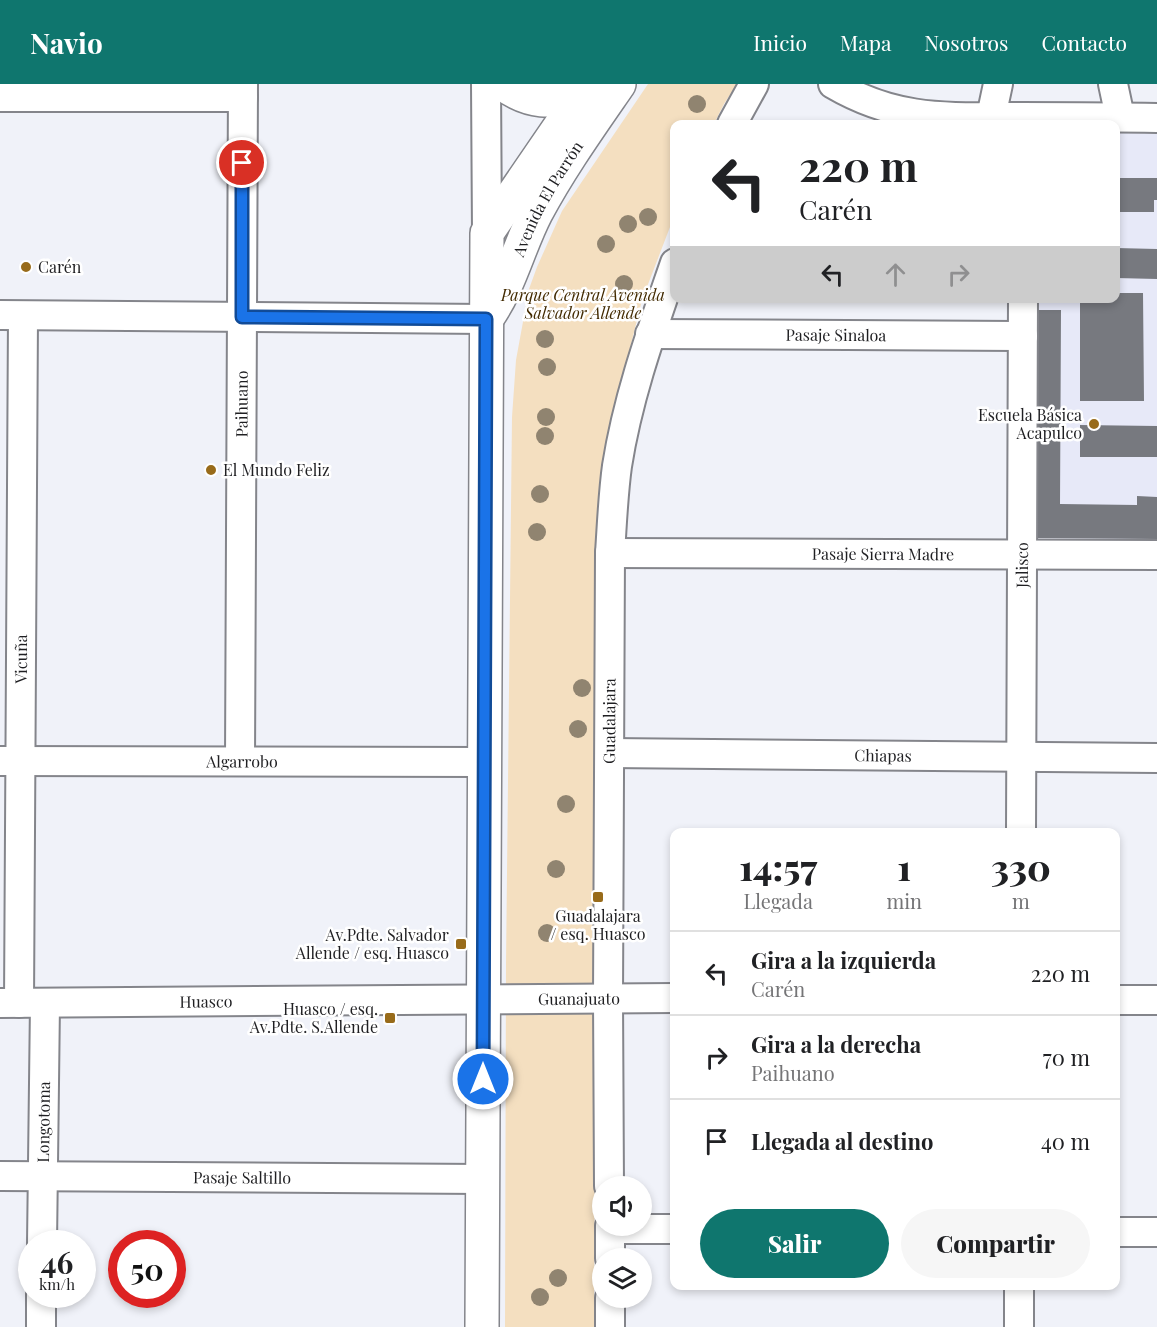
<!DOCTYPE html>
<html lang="es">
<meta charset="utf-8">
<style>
body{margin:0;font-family:"Playfair Display",serif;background:#f6f6f6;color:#202124;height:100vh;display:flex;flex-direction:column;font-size:22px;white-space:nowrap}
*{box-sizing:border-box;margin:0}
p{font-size:20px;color:#757577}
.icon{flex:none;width:33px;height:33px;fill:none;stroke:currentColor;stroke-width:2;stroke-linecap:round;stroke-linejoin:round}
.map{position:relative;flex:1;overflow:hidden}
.side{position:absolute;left:670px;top:744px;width:450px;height:462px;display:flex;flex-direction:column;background:#fff;border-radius:12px;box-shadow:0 3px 9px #0003}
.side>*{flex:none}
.top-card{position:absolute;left:670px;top:36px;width:450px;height:183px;border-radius:12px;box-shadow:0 3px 9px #0003;background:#fff;color:#202124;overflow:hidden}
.buttons{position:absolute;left:592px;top:1092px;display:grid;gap:12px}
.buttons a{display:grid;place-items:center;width:60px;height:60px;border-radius:50%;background:#fff;box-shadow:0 3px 9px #0003;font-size:30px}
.speed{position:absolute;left:18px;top:1146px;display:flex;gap:12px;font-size:30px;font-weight:700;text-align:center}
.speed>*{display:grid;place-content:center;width:78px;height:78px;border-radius:50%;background:#fff;box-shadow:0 3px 9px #0003;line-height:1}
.speed small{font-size:15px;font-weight:400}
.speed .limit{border:9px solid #d22;background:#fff;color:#111}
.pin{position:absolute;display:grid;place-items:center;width:51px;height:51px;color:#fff;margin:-26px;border:3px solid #fff;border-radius:50%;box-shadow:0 2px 6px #0007}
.me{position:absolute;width:66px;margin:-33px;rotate:0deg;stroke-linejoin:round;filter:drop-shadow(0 0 4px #0008)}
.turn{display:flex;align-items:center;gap:21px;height:126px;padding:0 30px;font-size:27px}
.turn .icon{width:78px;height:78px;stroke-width:2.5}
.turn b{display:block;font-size:42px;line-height:51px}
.lanes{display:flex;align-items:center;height:57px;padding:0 30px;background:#0003;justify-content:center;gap:30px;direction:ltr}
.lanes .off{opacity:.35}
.eta{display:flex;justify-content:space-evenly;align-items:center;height:102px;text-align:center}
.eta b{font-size:36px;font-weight:800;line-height:42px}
.button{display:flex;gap:12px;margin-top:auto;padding:12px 30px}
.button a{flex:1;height:69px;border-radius:36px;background:#0f766e;color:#fff;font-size:24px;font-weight:800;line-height:69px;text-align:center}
.button a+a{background:#f6f6f6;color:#202124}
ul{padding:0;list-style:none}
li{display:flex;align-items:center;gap:18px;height:84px;padding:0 30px;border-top:2px solid #e0e0e0}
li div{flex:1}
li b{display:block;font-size:22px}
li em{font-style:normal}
header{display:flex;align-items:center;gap:36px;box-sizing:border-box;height:84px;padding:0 30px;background:#0f766e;color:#fff}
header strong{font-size:28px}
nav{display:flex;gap:33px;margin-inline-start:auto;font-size:21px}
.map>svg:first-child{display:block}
</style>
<header>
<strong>Navio</strong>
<nav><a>Inicio</a><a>Mapa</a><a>Nosotros</a><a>Contacto</a></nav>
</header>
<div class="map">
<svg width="1157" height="1243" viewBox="0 0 1157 1243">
<rect width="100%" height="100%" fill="#f0f2f9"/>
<!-- built -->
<polygon fill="#e7e9f8" points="1116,47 1157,47 1157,455 1031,454 1032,215 1116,214"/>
<!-- green -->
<polygon fill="#f4dfc0" points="648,0 737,0 724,20 714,40 675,40 675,130 642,216 605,365 598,466 594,1243 505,1243 506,880 512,333 516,276 529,205 537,183 562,127"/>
<!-- building -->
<g fill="#77797f">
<polygon points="1116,94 1157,94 1157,116 1154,116 1154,128 1116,128"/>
<polygon points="1116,164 1157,165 1157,195 1116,194"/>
<polygon points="1116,209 1143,209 1144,317 1080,317 1080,214 1116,214"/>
<polygon points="1032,226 1061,226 1060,420 1137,421 1137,412 1157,413 1157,455 1031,454"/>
<polygon points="1080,341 1157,342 1157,373 1080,373"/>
</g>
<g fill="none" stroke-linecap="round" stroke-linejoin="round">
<defs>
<g id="minor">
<polyline points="486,0 487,149"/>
<path d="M833 0C898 38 949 33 1020 33 1065 33 1111 33 1157 34"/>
<polyline points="1113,0 1120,33"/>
<polyline points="0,13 243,13"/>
<polyline points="991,33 998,0"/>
<polyline points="732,40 754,0"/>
<polyline points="0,231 486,235"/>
<path id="s1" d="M650 250 1023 252"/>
<path id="s2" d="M610 469 1157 471"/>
<path id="s3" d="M610 669 1157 674"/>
<path id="s4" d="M0 677 483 678"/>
<path id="s5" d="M240 677 243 0"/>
<path id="s6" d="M1021 748 1023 214"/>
<polyline points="1116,916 1157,916"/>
<path id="s7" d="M0 919 675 914"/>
<path id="s8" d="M19 919 23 232"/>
<path id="s9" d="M0 1092 483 1095"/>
<path id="s10" d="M609 1102 608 914 610 469C612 440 613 411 617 382 628 312 652 246 675 179"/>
<polyline points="610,1142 610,1174"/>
<polyline points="610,1145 675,1145"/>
<polyline points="1116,1148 1157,1148"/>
<path id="s11" d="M42 1160 45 919"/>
<polyline points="610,1214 610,1243"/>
<polyline points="41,1243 41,1210"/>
<polyline points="1019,1243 1019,1202"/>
</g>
<g id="major">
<path d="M503 0C529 19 552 20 582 9"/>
<path id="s12" d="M487 234C510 202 518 164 536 129 560 84 590 42 619 0"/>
<polyline points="482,1243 487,149 589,0"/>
</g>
</defs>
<!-- minor casing -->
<use href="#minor" stroke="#84858b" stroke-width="32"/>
<!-- major casing -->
<use href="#major" stroke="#84858b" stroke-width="36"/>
<!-- minor -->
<use href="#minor" stroke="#fff" stroke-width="28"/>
<!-- major -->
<use href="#major" stroke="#fff" stroke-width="33"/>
</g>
<!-- trees -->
<g fill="#908470">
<circle cx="697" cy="20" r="9"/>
<circle cx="648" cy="133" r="9"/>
<circle cx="628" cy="140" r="9"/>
<circle cx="606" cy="160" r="9"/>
<circle cx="624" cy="200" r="9"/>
<circle cx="545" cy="255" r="9"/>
<circle cx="547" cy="283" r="9"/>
<circle cx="546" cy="333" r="9"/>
<circle cx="545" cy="352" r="9"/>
<circle cx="540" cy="410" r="9"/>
<circle cx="537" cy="448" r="9"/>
<circle cx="582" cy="604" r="9"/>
<circle cx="578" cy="645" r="9"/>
<circle cx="566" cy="720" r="9"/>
<circle cx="556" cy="785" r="9"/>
<circle cx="547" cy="849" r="9"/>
<circle cx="558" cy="1194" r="9"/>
<circle cx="540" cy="1213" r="9"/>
</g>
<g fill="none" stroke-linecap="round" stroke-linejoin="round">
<defs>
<polyline id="route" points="242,79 242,233 486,235 483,995"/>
</defs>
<!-- route casing -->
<use href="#route" stroke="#114b97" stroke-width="15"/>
<!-- route -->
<use href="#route" stroke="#1a73e8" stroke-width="10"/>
</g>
<!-- markers -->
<g fill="#986b1a" stroke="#fff" stroke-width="2">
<circle cx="26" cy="183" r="6"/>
<circle cx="1094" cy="340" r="6"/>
<circle cx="211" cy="386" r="6"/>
<rect x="592" y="807" width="12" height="12" rx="3"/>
<rect x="455" y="854" width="12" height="12" rx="3"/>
<rect x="384" y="928" width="12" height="12" rx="3"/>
</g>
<g text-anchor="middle" stroke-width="5" stroke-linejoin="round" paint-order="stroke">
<!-- street labels -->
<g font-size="16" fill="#1f1f22" stroke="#fff">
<text dy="6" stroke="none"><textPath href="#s12" startOffset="134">Avenida El Parrón</textPath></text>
<text dy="6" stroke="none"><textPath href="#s1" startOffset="186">Pasaje Sinaloa</textPath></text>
<text dy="6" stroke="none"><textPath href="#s5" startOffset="357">Paihuano</textPath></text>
<text dy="6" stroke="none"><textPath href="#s2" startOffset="273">Pasaje Sierra Madre</textPath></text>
<text dy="6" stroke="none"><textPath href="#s6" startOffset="267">Jalisco</textPath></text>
<text dy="6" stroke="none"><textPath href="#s8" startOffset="344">Vicuña</textPath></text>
<text dy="6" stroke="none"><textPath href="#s10" startOffset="465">Guadalajara</textPath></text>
<text dy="6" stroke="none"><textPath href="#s3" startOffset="273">Chiapas</textPath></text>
<text dy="6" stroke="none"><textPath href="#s4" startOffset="242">Algarrobo</textPath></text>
<text dy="6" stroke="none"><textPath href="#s7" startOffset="579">Guanajuato</textPath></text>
<text dy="6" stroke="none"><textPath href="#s7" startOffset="206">Huasco</textPath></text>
<text dy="6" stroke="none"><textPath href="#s11" startOffset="122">Longotoma</textPath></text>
<text dy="6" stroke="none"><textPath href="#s9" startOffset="242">Pasaje Saltillo</textPath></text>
</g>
<!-- poi labels -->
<g font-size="16" fill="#1f1f22" stroke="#fff" text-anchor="end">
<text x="38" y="189" text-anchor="start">Carén</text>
<text x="1082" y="337">Escuela Básica<tspan x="1082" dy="18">Acapulco</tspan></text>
<text x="223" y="392" text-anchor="start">El Mundo Feliz</text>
<text x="598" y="838" text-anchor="middle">Guadalajara<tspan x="598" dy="18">/ esq. Huasco</tspan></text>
<text x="449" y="857">Av.Pdte. Salvador<tspan x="449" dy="18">Allende / esq. Huasco</tspan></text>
<text x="378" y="931">Huasco / esq.<tspan x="378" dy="18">Av.Pdte. S.Allende</tspan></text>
</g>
<!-- park labels -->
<g font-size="16" font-style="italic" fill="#422a00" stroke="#fff">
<text x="583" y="217">Parque Central Avenida<tspan x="583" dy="18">Salvador Allende</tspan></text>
</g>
</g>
</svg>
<div class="buttons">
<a><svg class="icon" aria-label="sound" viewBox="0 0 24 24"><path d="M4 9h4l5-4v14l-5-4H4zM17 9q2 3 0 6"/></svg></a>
<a><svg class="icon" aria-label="layers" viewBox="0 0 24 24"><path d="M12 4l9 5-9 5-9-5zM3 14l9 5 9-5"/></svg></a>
</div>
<div class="speed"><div>46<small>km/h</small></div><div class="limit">50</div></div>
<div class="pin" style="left:242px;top:79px;background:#d93025"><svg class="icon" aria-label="arrive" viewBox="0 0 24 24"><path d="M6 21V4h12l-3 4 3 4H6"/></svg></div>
<svg class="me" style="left:483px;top:995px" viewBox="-20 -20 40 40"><circle r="17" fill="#1a73e8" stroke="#fff" stroke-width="3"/><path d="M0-11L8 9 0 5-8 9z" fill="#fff"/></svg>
<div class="top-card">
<div class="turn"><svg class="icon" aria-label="left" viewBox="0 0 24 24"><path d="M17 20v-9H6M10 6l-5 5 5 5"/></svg><div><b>220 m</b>Carén</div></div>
<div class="lanes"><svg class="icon" aria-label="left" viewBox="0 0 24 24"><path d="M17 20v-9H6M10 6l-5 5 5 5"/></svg><svg class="icon off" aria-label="ahead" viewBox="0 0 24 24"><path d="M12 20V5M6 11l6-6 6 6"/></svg><svg class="icon off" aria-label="right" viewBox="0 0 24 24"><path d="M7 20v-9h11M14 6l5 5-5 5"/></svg></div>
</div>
<section class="side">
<div class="eta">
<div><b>14:57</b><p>Llegada</p></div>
<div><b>1</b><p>min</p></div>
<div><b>330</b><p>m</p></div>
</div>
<ul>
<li><svg class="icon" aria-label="left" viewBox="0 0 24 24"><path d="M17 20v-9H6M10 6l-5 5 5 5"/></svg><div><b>Gira a la izquierda</b><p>Carén</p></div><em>220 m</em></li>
<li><svg class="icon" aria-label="right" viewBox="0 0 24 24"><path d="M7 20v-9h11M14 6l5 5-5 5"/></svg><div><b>Gira a la derecha</b><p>Paihuano</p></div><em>70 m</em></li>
<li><svg class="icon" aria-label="arrive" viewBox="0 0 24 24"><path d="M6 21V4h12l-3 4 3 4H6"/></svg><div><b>Llegada al destino</b></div><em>40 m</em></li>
</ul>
<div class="button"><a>Salir</a><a>Compartir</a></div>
</section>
</div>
